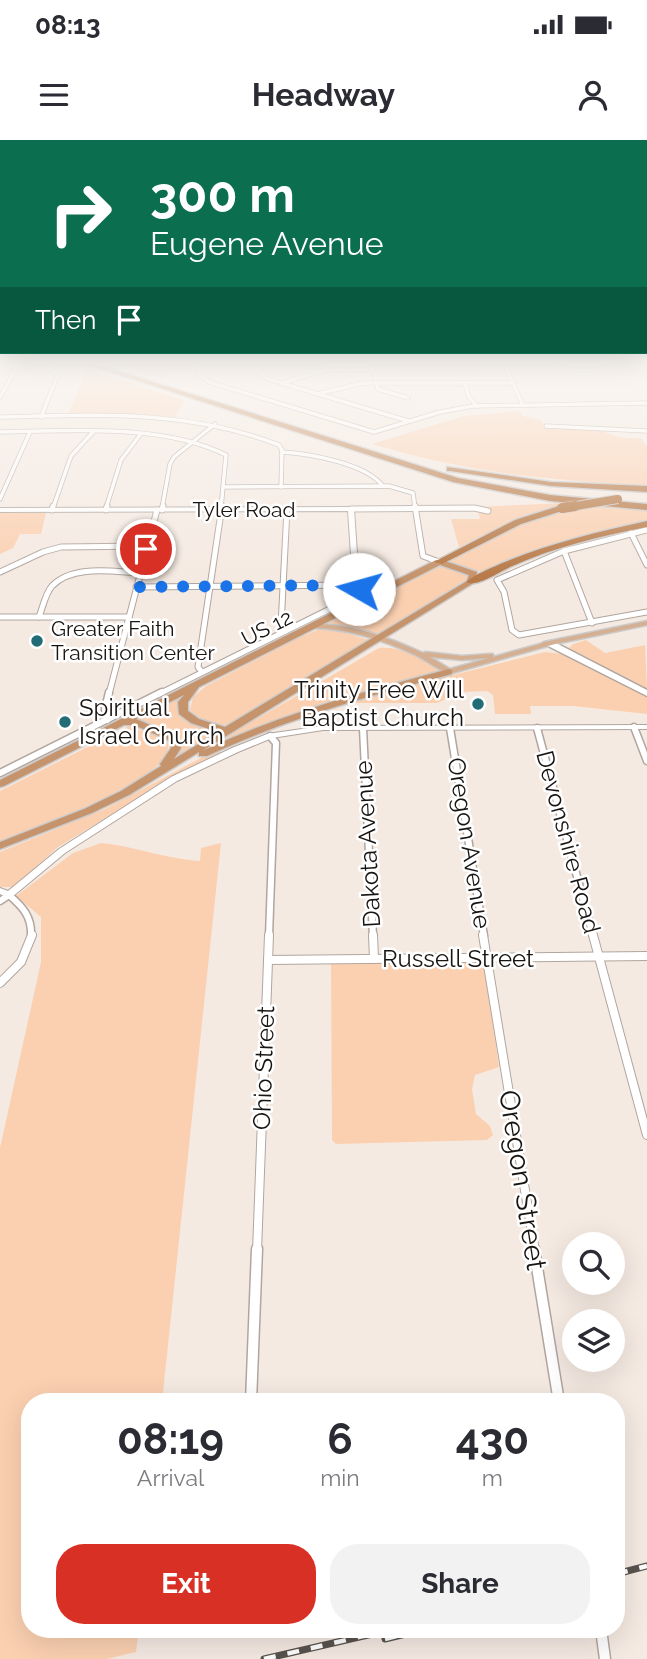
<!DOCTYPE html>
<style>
body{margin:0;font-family:Raleway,sans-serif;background:#f2f2f3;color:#2b2b33;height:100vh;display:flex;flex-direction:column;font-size:26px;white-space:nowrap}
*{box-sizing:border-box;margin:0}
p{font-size:23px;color:#7c7c81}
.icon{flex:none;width:38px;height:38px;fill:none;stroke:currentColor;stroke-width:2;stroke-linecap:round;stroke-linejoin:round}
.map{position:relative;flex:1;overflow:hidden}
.panel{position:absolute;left:21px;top:1253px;width:604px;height:245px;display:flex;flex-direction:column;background:#fff;border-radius:28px;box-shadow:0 7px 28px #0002}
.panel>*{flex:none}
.top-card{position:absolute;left:0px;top:0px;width:648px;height:214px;box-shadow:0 7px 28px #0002;background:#0b6e4f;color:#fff;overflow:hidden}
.controls{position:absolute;left:562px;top:1092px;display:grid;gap:14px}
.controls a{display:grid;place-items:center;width:63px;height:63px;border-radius:50%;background:#fff;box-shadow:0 7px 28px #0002;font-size:35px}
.pin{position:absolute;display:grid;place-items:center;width:60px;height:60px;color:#fff;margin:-30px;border:4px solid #fff;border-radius:50%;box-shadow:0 2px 7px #0007}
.me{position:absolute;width:77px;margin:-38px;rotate:277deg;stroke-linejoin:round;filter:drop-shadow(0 0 5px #0008)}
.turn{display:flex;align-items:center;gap:24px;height:147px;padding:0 35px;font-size:32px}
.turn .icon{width:91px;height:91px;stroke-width:2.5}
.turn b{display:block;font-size:49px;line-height:60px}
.then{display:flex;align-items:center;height:66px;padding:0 35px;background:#0003;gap:14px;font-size:26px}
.eta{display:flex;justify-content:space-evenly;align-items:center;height:119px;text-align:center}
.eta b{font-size:42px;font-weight:700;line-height:49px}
.button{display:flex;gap:14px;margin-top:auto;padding:14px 35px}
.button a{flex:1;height:80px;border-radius:28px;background:#d93025;color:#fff;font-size:28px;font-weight:700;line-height:80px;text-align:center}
.button a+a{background:#f2f2f3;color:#2b2b33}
.status{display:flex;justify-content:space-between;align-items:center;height:49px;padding:0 35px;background:#fff;direction:ltr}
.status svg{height:19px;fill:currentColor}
header{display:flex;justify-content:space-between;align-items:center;height:91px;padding:0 35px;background:#fff;font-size:32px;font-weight:700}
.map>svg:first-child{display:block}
</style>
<div class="status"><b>08:13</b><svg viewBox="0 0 49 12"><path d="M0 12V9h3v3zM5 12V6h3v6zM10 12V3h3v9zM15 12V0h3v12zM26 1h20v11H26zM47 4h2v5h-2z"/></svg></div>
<header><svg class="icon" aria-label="menu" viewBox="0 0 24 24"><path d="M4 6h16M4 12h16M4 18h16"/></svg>Headway<svg class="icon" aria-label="person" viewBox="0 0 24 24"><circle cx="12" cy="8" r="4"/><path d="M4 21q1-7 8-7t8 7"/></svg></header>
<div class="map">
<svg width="647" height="1519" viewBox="0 0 647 1519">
<rect width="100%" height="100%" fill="#f5eae2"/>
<!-- green -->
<g fill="#fbd0b1">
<polygon points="112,223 194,223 193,229 174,230 157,237"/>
<polygon points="397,223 479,223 483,235 400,235"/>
<polygon points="87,229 184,260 175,277 68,275"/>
<path d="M520 271 522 276 541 280 544 287 598 290 622 298H641L647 307V345C550 341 465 332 372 304L464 276Z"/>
<polygon points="567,363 514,380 459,407 451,379 480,379 477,367"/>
<polygon points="586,365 647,370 647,382 569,399 482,432 446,421 522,383"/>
<polygon points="0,373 46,373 41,394 20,394 13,408 0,414"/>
<polygon points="440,426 469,432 469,438 375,496 328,483"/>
<path d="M317 490H336L369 500 229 584C216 587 200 580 190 570L193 557 206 546 294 500Z"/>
<polygon points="586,500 605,513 645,505 647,549 572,512 569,508 573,504"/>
<path d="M379 508C402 506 424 519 443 531L326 562 217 602Z"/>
<polygon points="545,512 562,514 647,557 647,574 573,566 530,566 531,574 495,574 493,555 487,551 463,552 437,563 341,563"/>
<polygon points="182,556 178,569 179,574 192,583 218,592 177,616 180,605 175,596 138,579"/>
<path d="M129 586 154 595 168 603C169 613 164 620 157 626 122 655 44 685 0 701V651Z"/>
<polygon points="216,610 223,613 137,659 58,707 14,747 0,747 0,712 105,669"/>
<path d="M101 703C134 706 166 719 200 721L201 708 221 703 162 1262H30V1489H139L136 1512 107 1519H0V1008L41 822V777L16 756 73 713Z"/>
<polygon points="331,823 484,823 499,927 475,935 472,949 476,974 490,986 493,995 487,1000 336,1004 332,1000"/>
</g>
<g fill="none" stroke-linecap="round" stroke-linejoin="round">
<defs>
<g id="minor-far4">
<polyline points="199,223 199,234 209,242 374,292 440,272 473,266 647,263"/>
<polyline points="259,223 260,233 268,239 408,281"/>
<polyline points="372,223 378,249 408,258"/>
<polyline points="504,223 522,263"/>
<path d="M548 223C567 232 600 232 619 223"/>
<polyline points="18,226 44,228 58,234 41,277"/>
<polyline points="281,243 326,230 373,229"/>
<polyline points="465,243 469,257 477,266"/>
<polyline points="317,254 363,243 513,243"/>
<polyline points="0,257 19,224"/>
<path d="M0 277C97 275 186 269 279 305L282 310 281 347"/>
<polyline points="546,286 647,291"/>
<path d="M0 292C69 291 163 283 226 315L221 368"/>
<path d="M282 312C310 314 365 323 383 346"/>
<polyline points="224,347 389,346 413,353 415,368"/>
<polyline points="0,359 30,292"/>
<polyline points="53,368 71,316 93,292"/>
<polyline points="106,368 121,320 140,295"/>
<polyline points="162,368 170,324 174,317 215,284"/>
</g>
<g id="minor-far3">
<polyline points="415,366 423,416 439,422"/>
<polyline points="351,369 474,368 488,371"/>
<polyline points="52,370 53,366"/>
<polyline points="106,370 107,366"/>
<polyline points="162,370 163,366"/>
<polyline points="647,390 564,411 497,440 504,452 512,490 519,495 647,472"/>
<polyline points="631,393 647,425"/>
<polyline points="564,411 592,483"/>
<polyline points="0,432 43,412 61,407 147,406"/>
<polyline points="136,447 356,445"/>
<polyline points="0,477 129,477"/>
<path d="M39 477C43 467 45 454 52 446 73 424 114 432 140 433"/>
<polyline points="285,491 281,486 287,369"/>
<polyline points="202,532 198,527 222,366"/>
<polyline points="109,554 157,370"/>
<polyline points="159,554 332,468 360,451"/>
</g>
<g id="minor-far2">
<polyline points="107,580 105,569 109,552"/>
<polyline points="634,587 647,621"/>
<polyline points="363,588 373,796"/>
<polyline points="450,588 484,796"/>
<polyline points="537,588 593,796"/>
<polyline points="0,633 162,552"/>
<path d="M0 761 9 755C23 767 32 777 31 796"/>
<polyline points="269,796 276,603 270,596"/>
</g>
<g id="minor-far1">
<polyline points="373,795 374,819"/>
<polyline points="483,795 535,1111"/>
<polyline points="593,795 647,995"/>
<polyline points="268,820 647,816"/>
<polyline points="0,843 21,822 32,795"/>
<polyline points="257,1111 269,795"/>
</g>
<g id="minor">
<polyline points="534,1109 559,1262"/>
<polyline points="251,1262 257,1109"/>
<polyline points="601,1489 605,1519"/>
</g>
<g id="tertiary">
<polygon points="0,368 351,367 354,369 359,443 368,459 363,460 353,443 348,371 0,372"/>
<polygon points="647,585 647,589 323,590 272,598 238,612 177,641 65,713 12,757 9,758 0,754 0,748 8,751 59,709 171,637 232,608 267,594 323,586"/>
</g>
<polygon id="secondary" points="548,502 554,502 647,550 647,556 548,506"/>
<path id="primary" d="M647 481V485L555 504 449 534C437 529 427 521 415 515 383 500 349 489 313 488L309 486 313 484C352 484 388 497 423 513L426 512 462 516 490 514H493V517L540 504 544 502ZM430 517 462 520 489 518 450 529Z"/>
<path id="trunk" d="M436 420H442L477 432 475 442 202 611C281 574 365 551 449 529L452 530V534C368 556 286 579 207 616H199V612L129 655 92 673 0 709V702L84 669 121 651 161 626 160 624 171 608 168 600 134 585H124L4 646 0 647V640ZM440 425 469 435 467 441 225 587 199 579 188 571V562L199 547ZM184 555 178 562 179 574 191 583 218 592 174 619 181 608 176 596 136 579Z"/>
<g id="motorway">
<polygon points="82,223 93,223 458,338 550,355 647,364 647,370 550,361 453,342"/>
<polygon points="447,327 551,342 647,346 647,352 551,346 450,331 447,331"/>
<polygon points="562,365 566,368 565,370 521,384 442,424 434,422 515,380"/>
<path d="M647 381V387C601 396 554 407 510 427 499 432 476 448 466 442 476 434 489 429 500 424 547 404 597 392 647 381Z"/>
</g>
</defs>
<!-- minor-far4 casing -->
<use href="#minor-far4" stroke="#b1a69f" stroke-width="5"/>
<!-- minor-far3 casing -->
<use href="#minor-far3" stroke="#b1a69f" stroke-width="7"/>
<!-- minor-far2 casing -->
<use href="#minor-far2" stroke="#b1a69f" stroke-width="9"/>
<!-- minor-far1 casing -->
<use href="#minor-far1" stroke="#b1a69f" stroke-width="10"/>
<!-- minor casing -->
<use href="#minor" stroke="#b1a69f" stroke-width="13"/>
<!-- tertiary casing -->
<use href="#tertiary" stroke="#b1a69f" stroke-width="2"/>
<!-- secondary casing -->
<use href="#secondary" stroke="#b1a69f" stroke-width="3"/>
<!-- primary casing -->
<use href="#primary" stroke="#cccbcb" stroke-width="3"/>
<!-- trunk casing -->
<use href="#trunk" stroke="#cccbcb" stroke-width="3"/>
<!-- motorway casing -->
<use href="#motorway" stroke="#cccbcb" stroke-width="3"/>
<!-- minor-far4 -->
<use href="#minor-far4" stroke="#fff" stroke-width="3.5"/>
<!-- minor-far3 -->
<use href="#minor-far3" stroke="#fff" stroke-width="5"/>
<!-- minor-far2 -->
<use href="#minor-far2" stroke="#fff" stroke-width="6"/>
<!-- minor-far1 -->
<use href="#minor-far1" stroke="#fff" stroke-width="8"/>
<!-- minor -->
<use href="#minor" stroke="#fff" stroke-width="10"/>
<!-- tertiary -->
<use href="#tertiary" fill="#fff" fill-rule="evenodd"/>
<!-- secondary -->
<use href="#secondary" fill="#fff" fill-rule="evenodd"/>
<!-- primary -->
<use href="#primary" fill="#d4af91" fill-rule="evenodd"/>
<!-- trunk -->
<use href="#trunk" fill="#c6946c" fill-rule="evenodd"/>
<!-- motorway -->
<use href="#motorway" fill="#b87a48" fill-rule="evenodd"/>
<defs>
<g id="rail">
<polyline points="616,1434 647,1426"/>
<polyline points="385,1499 426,1489"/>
<polyline points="264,1519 394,1489"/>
</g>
</defs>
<!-- rail casing -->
<use href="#rail" stroke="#59534e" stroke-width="7"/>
<!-- rail -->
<use href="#rail" stroke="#fff" stroke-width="4.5" stroke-dasharray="12" stroke-linecap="butt"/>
<defs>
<polyline id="motorway-bridge-far1" points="564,368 618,359"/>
<polyline id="motorway-bridge" points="562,368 575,366"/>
</defs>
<!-- motorway-bridge-far1 casing -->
<use href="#motorway-bridge-far1" stroke="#cccbcb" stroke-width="10" stroke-linecap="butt"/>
<!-- motorway-bridge casing -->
<use href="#motorway-bridge" stroke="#cccbcb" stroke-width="11" stroke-linecap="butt"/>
<!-- motorway-bridge-far1 -->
<use href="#motorway-bridge-far1" stroke="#b87a48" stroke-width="8"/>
<!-- motorway-bridge -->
<use href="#motorway-bridge" stroke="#b87a48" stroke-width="10"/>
</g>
<!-- sky -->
<linearGradient id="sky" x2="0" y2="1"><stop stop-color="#989fa8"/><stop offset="0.51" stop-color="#faf6f2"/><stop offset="1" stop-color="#faf6f2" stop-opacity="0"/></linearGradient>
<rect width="647" height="436" fill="url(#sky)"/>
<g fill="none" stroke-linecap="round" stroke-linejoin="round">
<!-- route -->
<polyline stroke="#1a73e8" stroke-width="12" stroke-dasharray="0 21.6" points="146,409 136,447 356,445 359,449"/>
</g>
<!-- markers -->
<g fill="#226c75" stroke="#fff" stroke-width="2.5">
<circle cx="37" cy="501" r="7"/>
<circle cx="478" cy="564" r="7"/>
<circle cx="65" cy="582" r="7"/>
</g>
<g text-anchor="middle" stroke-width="5" stroke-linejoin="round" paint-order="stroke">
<!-- far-street labels -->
<g font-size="21" fill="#181411" stroke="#fff">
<text x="244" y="377">Tyler Road</text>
<text transform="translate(267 488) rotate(-27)" y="7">US 12</text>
</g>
<!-- far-poi labels -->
<g font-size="21" fill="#181411" stroke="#fff" text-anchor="start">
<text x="51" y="496">Greater Faith<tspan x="51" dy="24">Transition Center</tspan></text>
</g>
<!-- poi labels -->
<g font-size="24" fill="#181411" stroke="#fff" text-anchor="end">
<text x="464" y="558">Trinity Free Will<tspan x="464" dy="28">Baptist Church</tspan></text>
<text x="79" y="576" text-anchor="start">Spiritual<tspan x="79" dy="28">Israel Church</tspan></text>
</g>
<!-- street labels -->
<g font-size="24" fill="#181411" stroke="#fff">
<text transform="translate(568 702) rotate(75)" y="8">Devonshire Road</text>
<text transform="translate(469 703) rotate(81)" y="8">Oregon Avenue</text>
<text transform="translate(368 704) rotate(-93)" y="8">Dakota Avenue</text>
<text x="458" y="827">Russell Street</text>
<text transform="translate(264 928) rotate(-88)" y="8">Ohio Street</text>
</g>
<!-- near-street labels -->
<g font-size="28" fill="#181411" stroke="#fff">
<text transform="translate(523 1040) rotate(81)" y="10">Oregon Street</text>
</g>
</g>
</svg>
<div class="controls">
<a><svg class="icon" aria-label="search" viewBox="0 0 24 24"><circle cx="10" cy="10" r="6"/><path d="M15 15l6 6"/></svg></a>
<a><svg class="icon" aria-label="layers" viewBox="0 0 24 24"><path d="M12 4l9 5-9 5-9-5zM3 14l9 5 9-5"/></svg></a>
</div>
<div class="pin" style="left:146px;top:409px;background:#d93025"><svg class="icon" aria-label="arrive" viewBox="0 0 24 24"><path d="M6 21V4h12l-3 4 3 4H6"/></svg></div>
<svg class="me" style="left:359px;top:449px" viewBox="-20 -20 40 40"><circle r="19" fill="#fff"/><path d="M0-13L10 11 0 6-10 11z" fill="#1a73e8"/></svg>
<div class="top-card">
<div class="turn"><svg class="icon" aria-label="right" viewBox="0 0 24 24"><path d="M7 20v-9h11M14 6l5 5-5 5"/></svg><div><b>300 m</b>Eugene Avenue</div></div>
<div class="then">Then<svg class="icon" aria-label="arrive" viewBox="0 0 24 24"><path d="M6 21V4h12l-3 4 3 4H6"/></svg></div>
</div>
<section class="panel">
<div class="eta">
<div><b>08:19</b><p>Arrival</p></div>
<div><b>6</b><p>min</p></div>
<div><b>430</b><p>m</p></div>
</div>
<div class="button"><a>Exit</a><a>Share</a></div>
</section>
</div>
